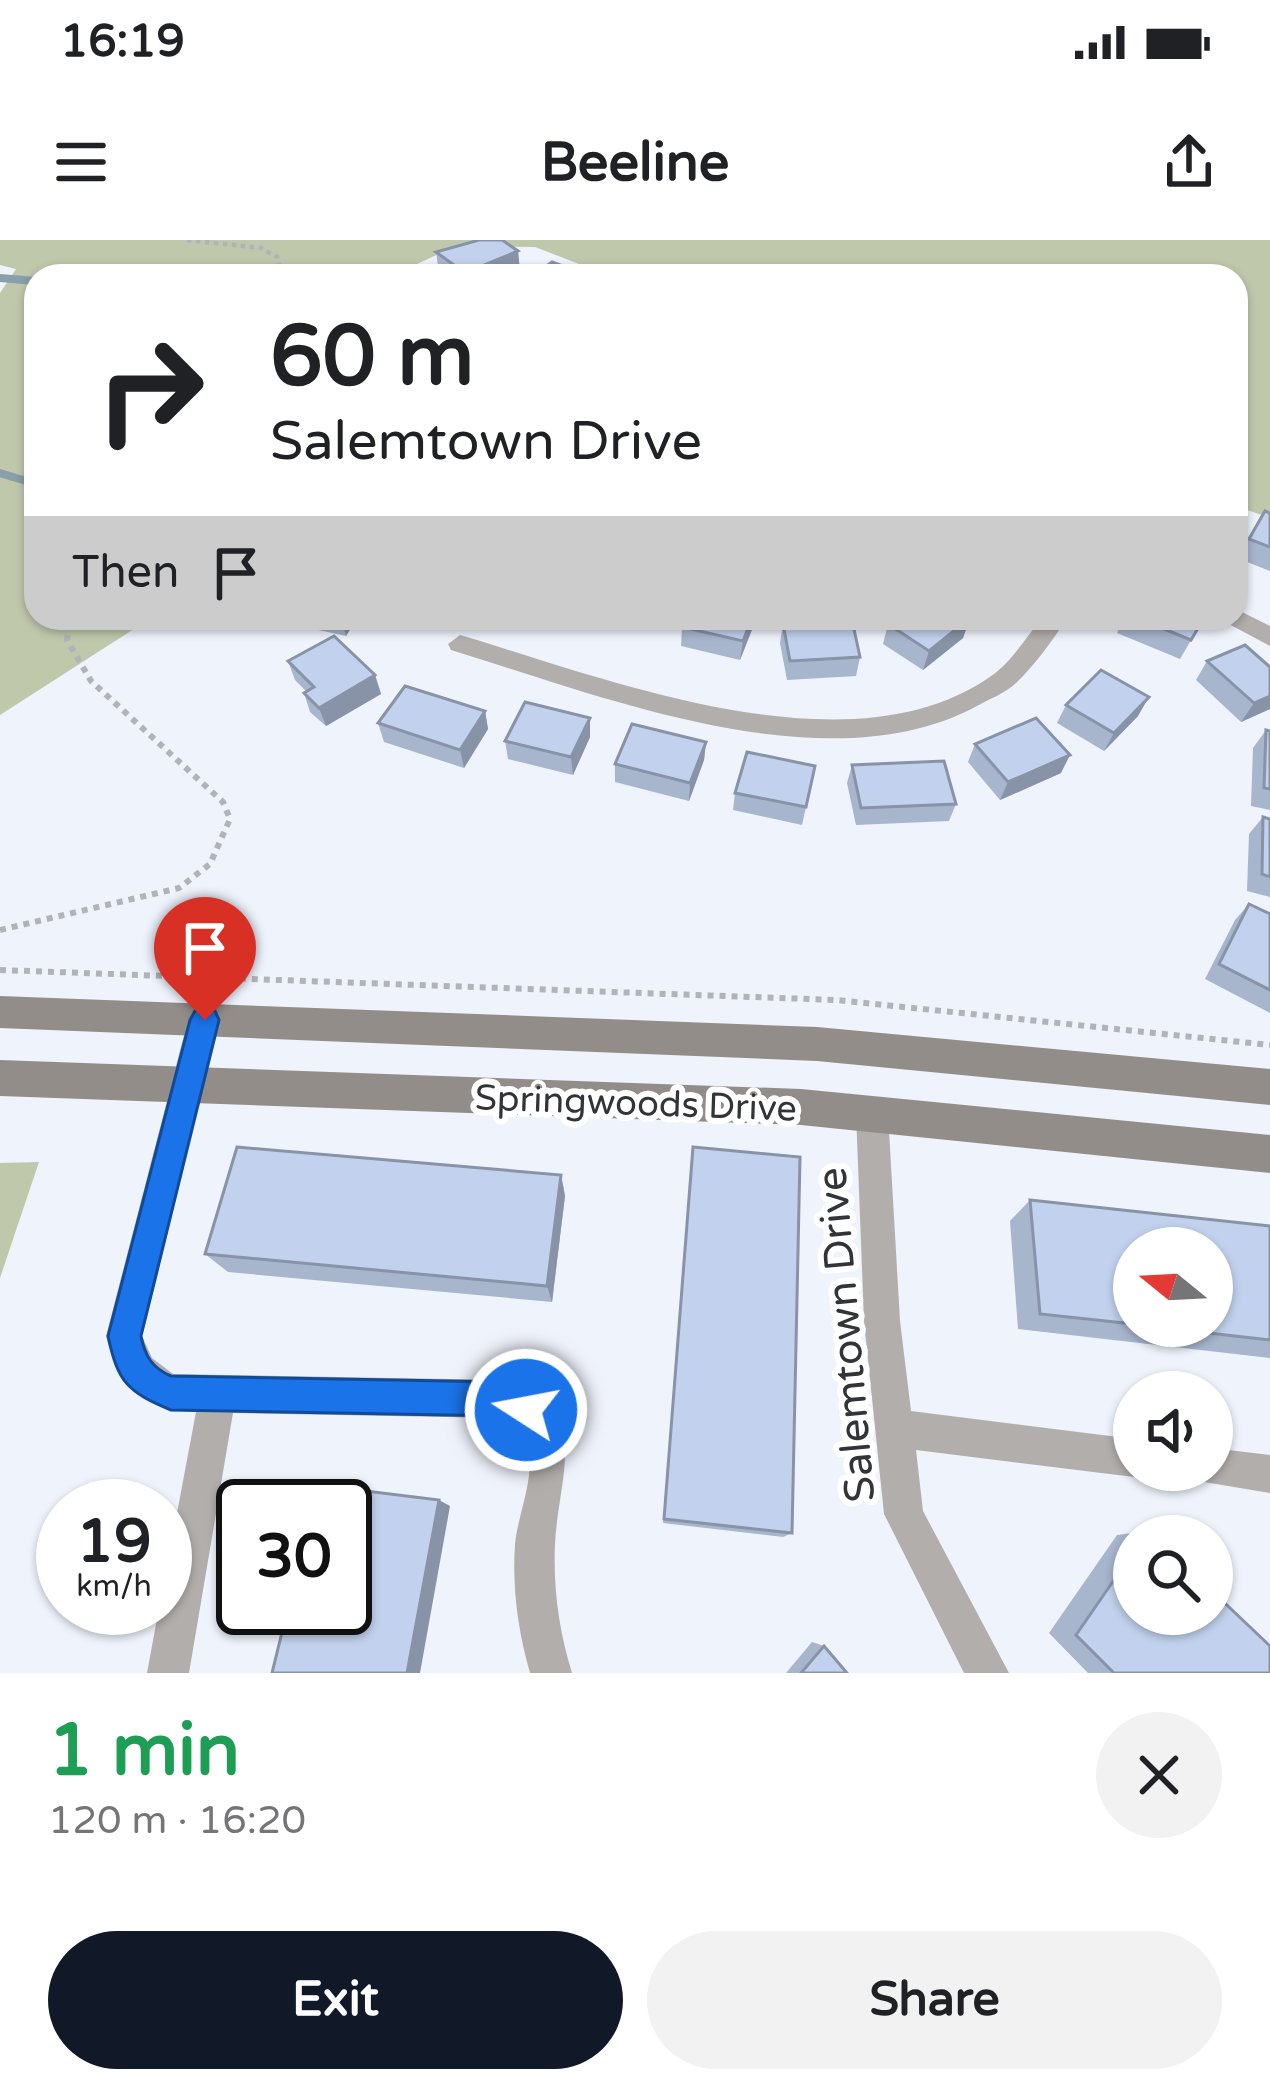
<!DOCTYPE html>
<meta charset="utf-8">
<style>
body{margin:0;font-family:"Varela Round",sans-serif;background:#f2f2f2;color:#202124;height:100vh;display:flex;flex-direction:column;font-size:45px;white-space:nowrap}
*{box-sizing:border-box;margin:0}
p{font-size:39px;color:#757577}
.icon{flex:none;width:66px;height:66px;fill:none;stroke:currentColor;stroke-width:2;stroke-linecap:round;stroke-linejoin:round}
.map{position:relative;height:1433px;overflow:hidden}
.sheet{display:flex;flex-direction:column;background:#fff;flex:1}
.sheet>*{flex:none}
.guide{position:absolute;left:24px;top:24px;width:1224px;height:366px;border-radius:36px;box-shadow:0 3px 9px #0004;background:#fff;color:#202124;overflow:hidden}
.needle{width:78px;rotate:288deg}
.buttons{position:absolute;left:1113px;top:987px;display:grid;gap:24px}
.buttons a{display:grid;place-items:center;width:120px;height:120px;border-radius:50%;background:#fff;box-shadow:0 3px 9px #0004;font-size:60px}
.speed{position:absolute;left:36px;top:1239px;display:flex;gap:24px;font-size:60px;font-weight:700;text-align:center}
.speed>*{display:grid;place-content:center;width:156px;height:156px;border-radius:50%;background:#fff;box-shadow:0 3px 9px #0004;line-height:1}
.speed small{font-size:30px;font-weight:400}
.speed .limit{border:6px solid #111;border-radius:18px;background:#fff;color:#111}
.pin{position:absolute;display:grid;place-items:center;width:102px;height:102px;color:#fff;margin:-123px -51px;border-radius:50% 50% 50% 0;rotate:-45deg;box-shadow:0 0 12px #0007}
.pin .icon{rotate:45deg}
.me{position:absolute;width:132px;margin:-66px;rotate:281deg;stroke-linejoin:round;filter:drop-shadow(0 0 9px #0008)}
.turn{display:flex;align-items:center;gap:42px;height:252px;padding:0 48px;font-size:54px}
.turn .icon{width:156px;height:156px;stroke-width:2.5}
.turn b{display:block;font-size:84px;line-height:102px}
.then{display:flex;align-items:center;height:114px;padding:0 48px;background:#0003;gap:24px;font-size:45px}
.round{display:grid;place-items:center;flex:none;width:126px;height:126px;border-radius:63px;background:#f2f2f2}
.headline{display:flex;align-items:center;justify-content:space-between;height:204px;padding:0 48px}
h1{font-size:72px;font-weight:700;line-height:90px;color:#1e9e55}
.cta{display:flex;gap:24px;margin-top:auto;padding:24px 48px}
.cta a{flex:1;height:138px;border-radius:72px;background:#111827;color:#fff;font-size:48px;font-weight:700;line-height:138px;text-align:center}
.cta a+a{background:#f2f2f2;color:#202124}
.status{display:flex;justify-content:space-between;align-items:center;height:84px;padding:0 60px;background:#fff;direction:ltr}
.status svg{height:33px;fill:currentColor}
header{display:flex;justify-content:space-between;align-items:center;height:156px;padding:0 48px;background:#fff;font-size:54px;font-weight:700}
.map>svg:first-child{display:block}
</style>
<div class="status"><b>16:19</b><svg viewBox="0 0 49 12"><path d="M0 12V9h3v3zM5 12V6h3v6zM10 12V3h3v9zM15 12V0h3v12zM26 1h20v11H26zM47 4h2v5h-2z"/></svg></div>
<header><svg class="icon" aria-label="menu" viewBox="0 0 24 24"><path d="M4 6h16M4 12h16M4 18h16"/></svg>Beeline<svg class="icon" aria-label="share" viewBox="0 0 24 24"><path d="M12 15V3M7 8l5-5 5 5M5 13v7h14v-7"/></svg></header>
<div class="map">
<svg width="1270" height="1433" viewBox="0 0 1270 1433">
<rect width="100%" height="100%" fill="#eff3fc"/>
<!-- green -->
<g fill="#c0c8ac">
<polygon points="0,0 1270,0 1270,278 1236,266 1236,36 610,36 535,7 456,6 391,36 36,36 36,378 151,378 0,475 0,53 16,29 0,25"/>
<polygon points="39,922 0,1038 0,923"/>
</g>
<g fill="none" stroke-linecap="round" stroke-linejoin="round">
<!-- stream -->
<g stroke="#87a0ab" stroke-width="8">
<polyline points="0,38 36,41"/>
<polyline points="0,233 36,244"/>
</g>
<!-- path-far1 -->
<polyline stroke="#b0b3ba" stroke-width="4.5" stroke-dasharray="4.5 4.5" stroke-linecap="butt" points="187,0 261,8 277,17 283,36"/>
<!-- path -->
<g stroke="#b0b3ba" stroke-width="6" stroke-dasharray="6 6" stroke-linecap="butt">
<polyline points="0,690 179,648 210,624 230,579 223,562 91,441 67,400 70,378"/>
<polyline points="0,730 836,760 1270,805"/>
</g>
<!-- street -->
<g fill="#b2aeac" fill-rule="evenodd">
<polygon points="1236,369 1270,386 1270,406 1227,383 1224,378 1236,378"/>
<path d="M1042 378H1067C1053 400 1035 425 1016 443 1006 453 989 459 977 466 827 547 602 456 451 410L448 404 460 395C609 439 853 537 994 434 1012 421 1027 396 1042 378Z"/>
<path d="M204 766 215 770 220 780 142 1096 152 1118 173 1134 503 1140C594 1178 559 1228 555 1304 553 1348 559 1391 572 1433H530C518 1391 512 1348 515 1304 518 1273 537 1233 527 1203 523 1190 511 1184 501 1178L233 1173 189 1433H147L159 1368H165V1337L196 1172C145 1171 118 1144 106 1096L188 780 193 770Z"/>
<polygon points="872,858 884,862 888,873 900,1081 911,1171 1134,1199 1134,1230 1148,1230 1134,1237 916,1210 923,1271 1009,1433 964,1433 884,1274 864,1081 856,873 860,862"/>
<polygon points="1212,1208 1270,1215 1270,1253 1198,1241 1194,1230 1212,1230"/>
</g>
<!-- secondary -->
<g fill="#928d89" fill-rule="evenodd">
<polygon points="0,756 817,787 1270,829 1270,865 817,821 0,788"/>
<polygon points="0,820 801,849 1270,895 1270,933 801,885 0,856"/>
</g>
</g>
<!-- wall -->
<g fill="#a7b5cd" fill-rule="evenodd">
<polygon points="518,11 520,31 507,36 445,36 439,32 436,12"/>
<polygon points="1265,271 1270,273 1270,331 1237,318"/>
<polygon points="297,378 357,378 346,396 300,386"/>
<polygon points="629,378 656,378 650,386"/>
<polygon points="970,378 963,398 923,430 883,404 888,384"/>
<polygon points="1124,378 1204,378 1180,419 1117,393"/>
<polygon points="783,384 860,417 856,436 787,440 780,403"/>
<polygon points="682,387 753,387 740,420 681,406"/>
<polygon points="288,421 375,435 381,454 326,486 310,472 304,453 306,451 295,440"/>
<polygon points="1207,421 1270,427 1270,469 1241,482 1196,440"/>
<polygon points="1066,465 1138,476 1104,511 1057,483"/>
<polygon points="485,471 488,489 464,528 384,502 378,483"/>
<polygon points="1266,490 1270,491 1270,570 1251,566 1253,508"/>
<polygon points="590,497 573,535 508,519 505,501"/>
<polygon points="706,502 704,520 689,561 615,542 615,524"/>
<polygon points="975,504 1061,533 1000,560 968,522"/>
<polygon points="852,525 956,564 949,581 856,585 847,543"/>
<polygon points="815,526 802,585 733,570 735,553"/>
<polygon points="1263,577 1270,579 1270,657 1247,651 1249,594"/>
<polygon points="1249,664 1270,674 1270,773 1205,739 1235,680"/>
<polygon points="693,907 792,1293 783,1297 663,1283"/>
<polygon points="561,935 565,956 552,1062 228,1032 205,1014"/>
<path d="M1030 960 1270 986V1118L1018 1089 1010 981ZM1134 1008 1212 1086H1134Z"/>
<polygon points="1147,1291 1153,1296 1134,1296 1134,1374 1270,1433 1088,1433 1049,1393 1117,1295"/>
<polygon points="812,1402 824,1406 847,1433 786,1433"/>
</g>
<!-- shaded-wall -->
<g fill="#8893a7">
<polygon points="518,11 520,31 507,36 466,36 465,33"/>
<polygon points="341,378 357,378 346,396"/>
<polygon points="752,378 754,378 753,387 740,420 743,401"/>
<polygon points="970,378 963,398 923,430 929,411"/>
<polygon points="375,435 381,454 326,486 319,468"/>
<polygon points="1270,456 1270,469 1241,482 1254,463"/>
<polygon points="1149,457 1138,476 1104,511 1114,493"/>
<polygon points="485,471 488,489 464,528 460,510"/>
<polygon points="590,478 590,497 573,535 571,517"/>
<polygon points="706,502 704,520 689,561 690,543"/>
<polygon points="1070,515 1061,533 1000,560 1008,542"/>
<polygon points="561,935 565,956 552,1062 547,1046"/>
<polygon points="439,1260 450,1266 420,1433 407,1433"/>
</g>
<!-- building -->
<g fill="#c2d2ee" stroke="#8893a7" stroke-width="3">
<polygon points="479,0 502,0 518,11 465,33 436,12"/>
<polygon points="552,22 590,36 533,36"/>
<polygon points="1265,271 1270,273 1270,307 1249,299"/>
<polygon points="686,378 752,378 743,401 682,387"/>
<polygon points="896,378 970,378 929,411 888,384"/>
<polygon points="1137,378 1204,378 1191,400"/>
<polygon points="852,380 860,417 790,421 783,384"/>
<polygon points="334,396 375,435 319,468 304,453 314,447 288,421"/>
<polygon points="1245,405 1270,427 1270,456 1254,463 1207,421"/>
<polygon points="1101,430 1149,457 1114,493 1066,465"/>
<polygon points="405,446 485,471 460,510 378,483"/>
<polygon points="525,462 590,478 571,517 505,501"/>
<polygon points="1036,478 1070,515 1008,542 975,504"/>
<polygon points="632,484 706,502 690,543 615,524"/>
<polygon points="1266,490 1270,491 1270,549 1264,548"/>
<polygon points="747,512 815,526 806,567 735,553"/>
<polygon points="944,521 956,564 861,568 852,525"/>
<polygon points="1263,577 1270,579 1270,637 1262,634"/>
<polygon points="1249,664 1270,674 1270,750 1219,724"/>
<polygon points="237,907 561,935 547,1046 205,1014"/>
<polygon points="693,907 800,917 792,1293 664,1279"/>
<polygon points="1030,960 1270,986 1270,1100 1147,1086 1212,1086 1212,1008 1134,1008 1134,1084 1040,1074"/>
<polygon points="317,1245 439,1260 407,1433 272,1433 288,1368 345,1368 345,1266 312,1266"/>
<polygon points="1134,1311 1134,1374 1212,1374 1212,1351 1270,1406 1270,1433 1114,1433 1076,1395"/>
<polygon points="824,1406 847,1433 801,1433"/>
</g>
<!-- route -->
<path fill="#1a73e8" stroke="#114b97" stroke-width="3" d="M205 767 215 771 219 780 141 1096C145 1116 152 1128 171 1136L503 1142 539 1158 544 1170 539 1182 526 1187 502 1176 171 1170C128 1152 118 1143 108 1096L190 780 195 771Z"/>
<g text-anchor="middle" stroke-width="12" stroke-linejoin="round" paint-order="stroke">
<!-- street labels -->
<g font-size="36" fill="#323437" stroke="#fff">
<text transform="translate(636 862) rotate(2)" y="13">Springwoods Drive</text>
</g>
<!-- near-street labels -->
<g font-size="42" fill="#323437" stroke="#fff">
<text transform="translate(845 1095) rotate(-95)" y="15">Salemtown Drive</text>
</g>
</g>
</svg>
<div class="buttons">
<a><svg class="needle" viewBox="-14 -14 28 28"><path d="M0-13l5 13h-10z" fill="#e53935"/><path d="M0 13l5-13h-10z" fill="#757577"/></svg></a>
<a><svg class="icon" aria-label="sound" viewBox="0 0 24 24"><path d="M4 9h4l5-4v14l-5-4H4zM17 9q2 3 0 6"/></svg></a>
<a><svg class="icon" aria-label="search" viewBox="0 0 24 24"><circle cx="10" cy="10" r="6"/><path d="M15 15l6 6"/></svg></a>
</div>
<div class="speed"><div>19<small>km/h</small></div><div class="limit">30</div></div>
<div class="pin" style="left:205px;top:780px;background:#d93025"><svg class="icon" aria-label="arrive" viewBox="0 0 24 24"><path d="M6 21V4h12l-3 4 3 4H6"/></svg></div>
<svg class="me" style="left:526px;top:1170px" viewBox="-20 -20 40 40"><circle r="17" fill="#1a73e8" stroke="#fff" stroke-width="3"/><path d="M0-11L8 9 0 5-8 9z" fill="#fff"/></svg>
<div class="guide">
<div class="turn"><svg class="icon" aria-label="right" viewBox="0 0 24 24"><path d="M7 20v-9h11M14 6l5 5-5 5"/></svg><div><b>60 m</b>Salemtown Drive</div></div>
<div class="then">Then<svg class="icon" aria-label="arrive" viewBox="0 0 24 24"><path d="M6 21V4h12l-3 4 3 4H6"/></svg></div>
</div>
</div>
<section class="sheet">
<div class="headline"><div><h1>1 min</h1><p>120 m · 16:20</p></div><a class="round"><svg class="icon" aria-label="close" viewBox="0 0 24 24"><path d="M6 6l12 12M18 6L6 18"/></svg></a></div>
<div class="cta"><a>Exit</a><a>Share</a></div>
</section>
